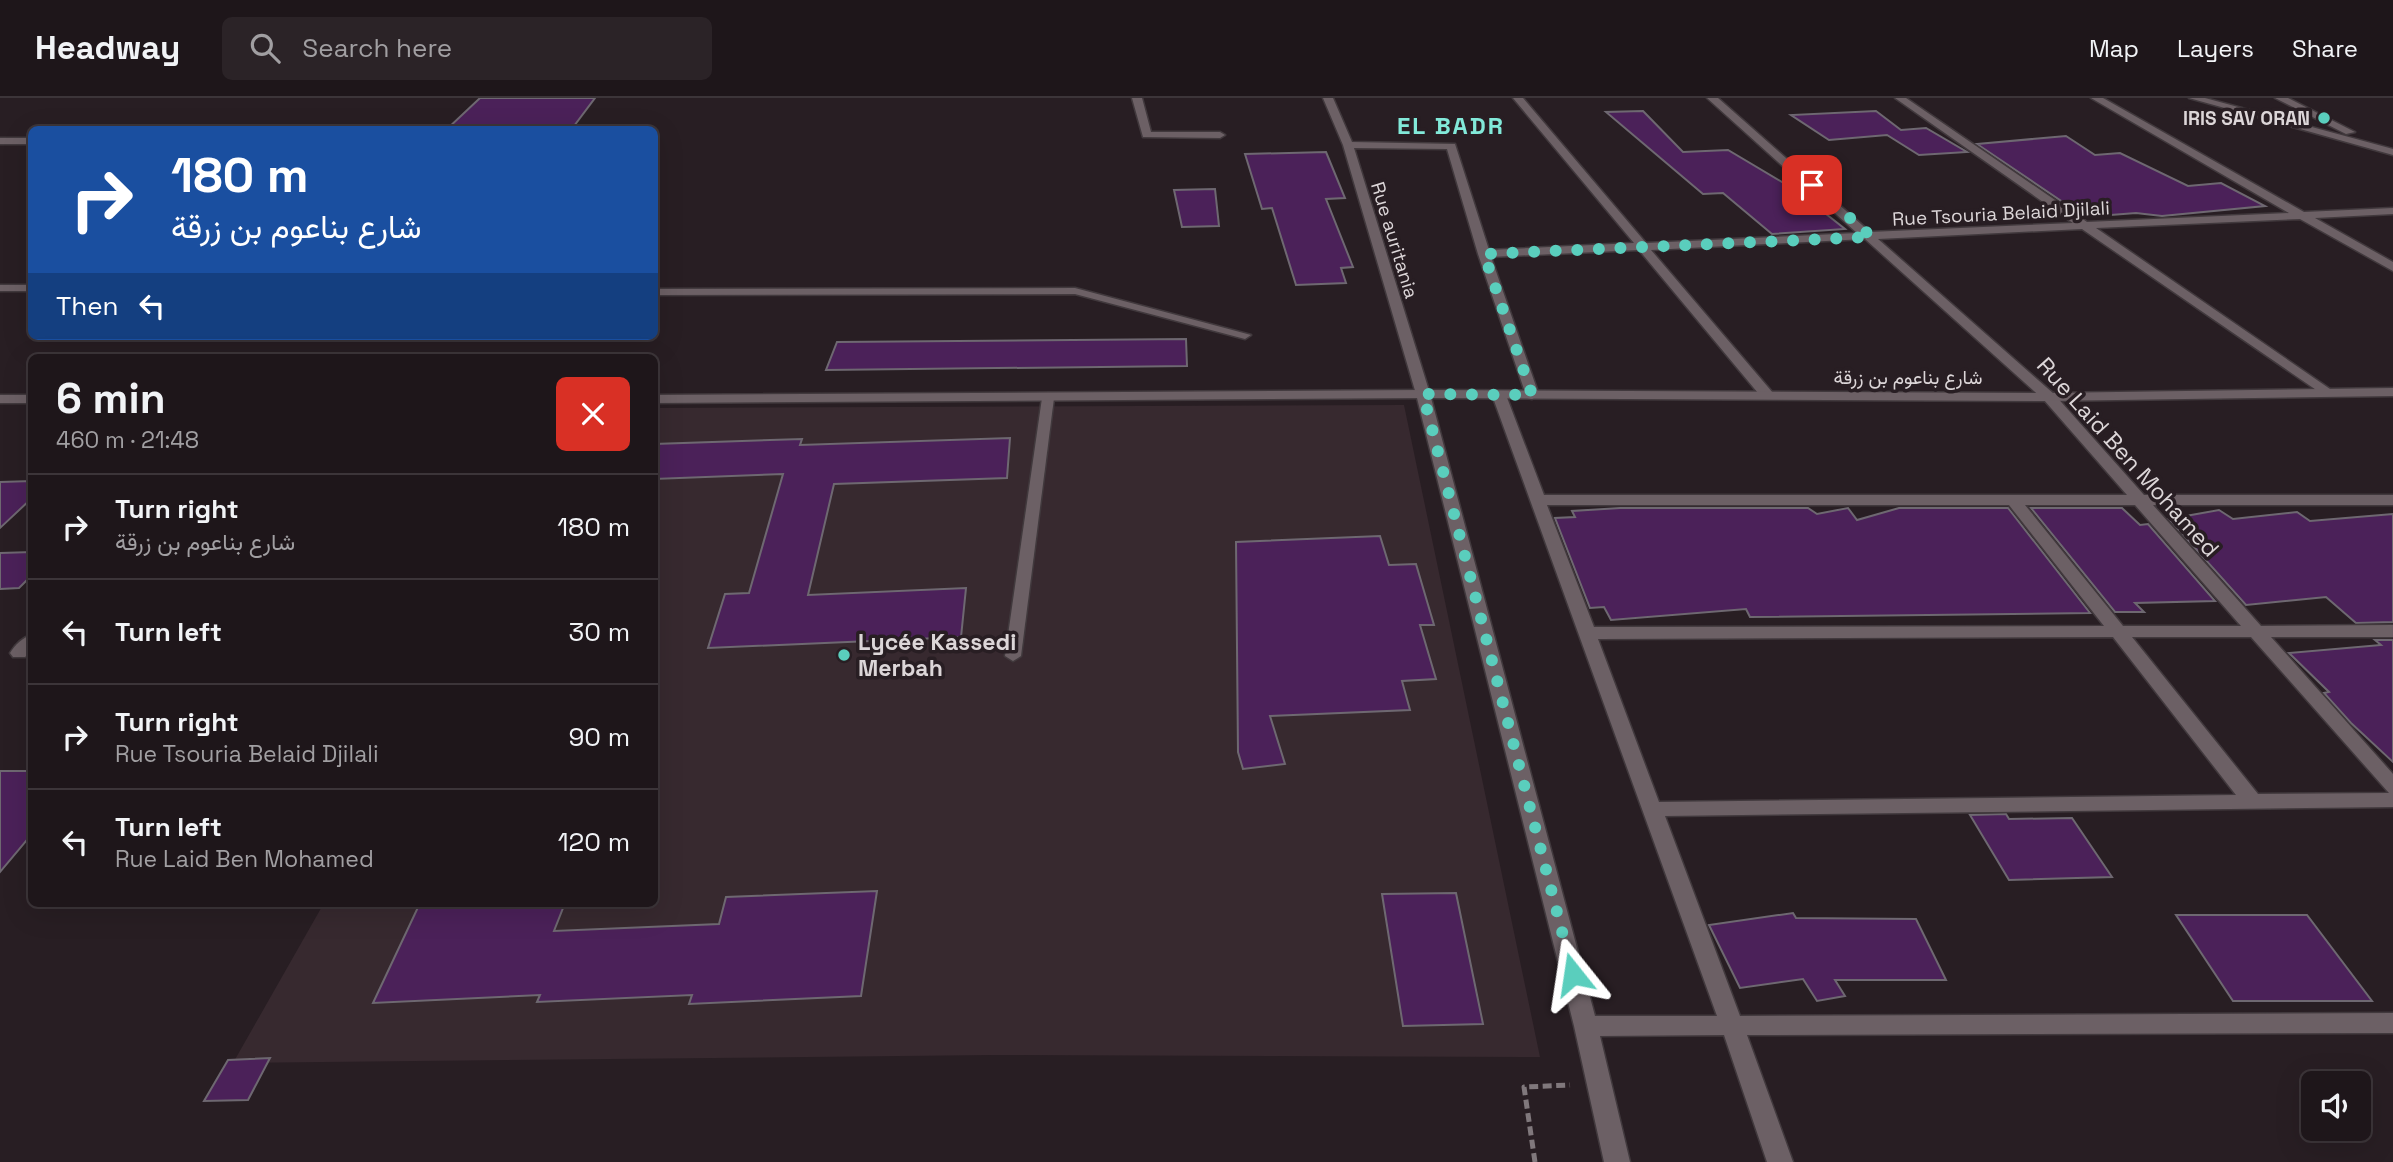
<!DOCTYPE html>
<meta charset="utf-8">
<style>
body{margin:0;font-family:"Space Grotesk",Vazirmatn,sans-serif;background:#2b2327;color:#f1f3f6;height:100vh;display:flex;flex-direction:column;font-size:26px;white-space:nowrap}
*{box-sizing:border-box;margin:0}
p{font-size:23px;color:#a19fa2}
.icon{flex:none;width:38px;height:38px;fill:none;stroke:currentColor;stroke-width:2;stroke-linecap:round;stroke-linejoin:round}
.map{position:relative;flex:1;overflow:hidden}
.side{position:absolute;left:28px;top:256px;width:630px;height:553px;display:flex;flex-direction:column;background:#1e161a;border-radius:10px;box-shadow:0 7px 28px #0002,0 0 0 2px #3c3539}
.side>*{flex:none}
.top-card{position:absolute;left:28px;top:28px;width:630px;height:214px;border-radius:10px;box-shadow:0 7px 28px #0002,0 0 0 2px #3c3539;background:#1a4fa0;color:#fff;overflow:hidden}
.buttons{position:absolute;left:2301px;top:973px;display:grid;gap:14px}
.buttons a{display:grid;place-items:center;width:70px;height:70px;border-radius:10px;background:#1e161a;box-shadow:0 7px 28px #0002,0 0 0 2px #3c3539;font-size:35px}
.pin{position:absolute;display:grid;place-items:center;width:60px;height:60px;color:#fff;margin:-30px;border-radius:14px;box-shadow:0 4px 10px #0006}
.me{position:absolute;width:77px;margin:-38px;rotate:345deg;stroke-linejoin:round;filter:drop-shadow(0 0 5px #0008)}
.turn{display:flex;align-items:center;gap:24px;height:147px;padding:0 28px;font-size:32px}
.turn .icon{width:91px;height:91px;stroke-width:2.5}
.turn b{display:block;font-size:49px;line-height:60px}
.then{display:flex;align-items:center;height:66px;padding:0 28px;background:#0003;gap:14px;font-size:26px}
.round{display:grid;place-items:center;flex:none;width:74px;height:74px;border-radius:10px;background:#2b2327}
.summary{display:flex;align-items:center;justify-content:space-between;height:119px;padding:0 28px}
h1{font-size:42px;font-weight:600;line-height:52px}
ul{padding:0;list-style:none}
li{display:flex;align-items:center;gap:21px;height:105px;padding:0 28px;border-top:2px solid #3c3539}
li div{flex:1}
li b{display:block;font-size:26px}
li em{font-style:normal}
header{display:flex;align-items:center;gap:42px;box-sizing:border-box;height:98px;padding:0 35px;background:#1e161a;border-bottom:2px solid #3c3539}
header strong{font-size:33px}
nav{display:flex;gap:38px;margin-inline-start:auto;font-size:24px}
.search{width:490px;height:63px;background:#2b2327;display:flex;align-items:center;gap:18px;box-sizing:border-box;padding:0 24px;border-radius:10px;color:#a19fa2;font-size:26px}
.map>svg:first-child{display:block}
</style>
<header>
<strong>Headway</strong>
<div class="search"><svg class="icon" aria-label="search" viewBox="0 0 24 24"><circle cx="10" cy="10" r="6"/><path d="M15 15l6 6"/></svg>Search here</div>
<nav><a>Map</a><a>Layers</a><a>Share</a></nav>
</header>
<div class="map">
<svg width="2393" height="1064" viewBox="0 0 2393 1064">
<rect width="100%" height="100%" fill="#281e23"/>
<!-- built -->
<polygon fill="#37292f" points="1404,307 1540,959 992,957 233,965 324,805 654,805 655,310"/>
<!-- building -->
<g fill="#4b2159" stroke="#6e6871" stroke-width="2">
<polygon points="480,0 595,0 571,32 446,32"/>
<polygon points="1643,13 1683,54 1728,52 1797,93 1845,131 1772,136 1723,95 1703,96 1606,14"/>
<polygon points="1876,13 1901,32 1926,30 1967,54 1919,57 1887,37 1829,42 1791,17"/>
<polygon points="2066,38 2095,57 2120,55 2188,88 2221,85 2265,108 2162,118 2136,115 2085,119 1977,46"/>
<polygon points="1326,54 1345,100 1326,101 1353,169 1341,170 1346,185 1296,187 1272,110 1262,111 1245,56"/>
<polygon points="1215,91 1219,128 1182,129 1174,92"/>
<polygon points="1186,241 1187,268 826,272 837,244"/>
<polygon points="1010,340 1007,380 834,386 808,497 966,490 961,539 708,550 725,496 749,495 783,376 654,381 654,346 802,341 800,347"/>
<polygon points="32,383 32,400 0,430 0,384"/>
<polygon points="1620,410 1808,410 1817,416 1848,410 1857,422 1899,410 2008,410 2090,515 1750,519 1746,511 1611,522 1604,509 1590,510 1555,420 1575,419 1572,413"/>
<polygon points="2031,410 2122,410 2140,427 2148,426 2215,503 2135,505 2144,514 2115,514"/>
<polygon points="2219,412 2233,421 2297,414 2310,423 2393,416 2393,524 2356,525 2326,499 2246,507 2169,421"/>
<polygon points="1380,438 1389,467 1416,466 1434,527 1420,527 1436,581 1402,583 1410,612 1270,618 1285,666 1243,671 1238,654 1236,444"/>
<polygon points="32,454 32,477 19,490 0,491 0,455"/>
<polygon points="2375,542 2393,542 2393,664 2351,625 2324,595 2329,594 2289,555 2381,547"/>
<polygon points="0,673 32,673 32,736 0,774"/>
<polygon points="2006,716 2009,721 2072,720 2112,779 2009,782 1970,717"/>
<polygon points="877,793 861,898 689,906 692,897 537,904 540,897 373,905 420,805 565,805 554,833 719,826 726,799"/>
<polygon points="1456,795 1483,926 1403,928 1382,796"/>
<polygon points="1793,815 1796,820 1916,821 1946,882 1835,882 1845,898 1817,903 1803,881 1740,890 1709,827"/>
<polygon points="2176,817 2307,817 2372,903 2233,903"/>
<polygon points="270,960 248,1002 204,1003 228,962"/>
</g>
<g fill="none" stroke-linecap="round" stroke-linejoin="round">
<defs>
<g id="lane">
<rect x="0" y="40" width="32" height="6"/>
<rect x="0" y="187" width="32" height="6"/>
<polygon points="1075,190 1251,237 1245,241 1075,196 654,197 654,191"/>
<polygon points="1048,296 1054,300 1021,558 1013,563 1005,558 1042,300"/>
</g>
<g id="street">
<polygon points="1132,0 1142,0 1151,34 1220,34 1225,37 1220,40 1143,39"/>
<path d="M1323 0H1333L1352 44 1455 46 1489 152 1634 145 1513 0H1523L1646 145 1857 135 1707 0H1718L1870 134 2073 125 1895 0H1906L2087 124 2289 115 2091 0H2103L2304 114 2393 110V116L2315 120 2393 164V173L2300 121 2096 130 2330 291V297L2325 298 2082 131 1878 141 2054 296 2144 397H2393V407H2153L2261 528 2393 527V539H2271L2393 676V709L1665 718 1740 918 2393 915V935L1747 937 1793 1064H1767L1724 937 1600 938 1630 1064H1604L1574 928 1416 296 1343 47ZM1354 50 1447 51 1478 156 1527 300 1532 301 1539 297 1491 159 1639 152 1763 301H1773V295L1651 152 1865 141 2044 302 2127 397H1544L1506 297 1499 293 1494 294 1492 297 1717 918H1595L1430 296ZM1547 407H2009L2104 528 1594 529ZM2025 407H2135L2241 528H2123ZM2113 539 2236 697 1659 704 1598 541ZM2132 539H2251L2389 695 2258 696Z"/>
<polygon points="2189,0 2205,0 2393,51 2393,57"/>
<polygon points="2275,0 2288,0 2355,34 2346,36"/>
<path d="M32 537V553L25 559H13L10 555C15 547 23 539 32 537Z"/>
</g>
<g id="secondary">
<polygon points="2393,290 2393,298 2049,303 1423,300 654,305 654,297 1423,292 2049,295"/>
<rect x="0" y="297" width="32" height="8"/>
</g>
</defs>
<!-- lane casing -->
<use href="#lane" stroke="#41393d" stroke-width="3"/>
<!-- street casing -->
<use href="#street" stroke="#41393d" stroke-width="3"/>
<!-- secondary casing -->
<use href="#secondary" stroke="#41393d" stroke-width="3"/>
<!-- path -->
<polyline stroke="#80787c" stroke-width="5" stroke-dasharray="9 4.5" stroke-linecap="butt" points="1535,1064 1524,989 1570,987"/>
<!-- lane -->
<use href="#lane" fill="#6c6065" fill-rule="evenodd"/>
<!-- street -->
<use href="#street" fill="#6c6065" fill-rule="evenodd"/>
<!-- secondary -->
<use href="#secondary" fill="#6c6065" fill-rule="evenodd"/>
</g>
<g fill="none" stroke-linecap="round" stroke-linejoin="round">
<!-- route -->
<polyline stroke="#5acebd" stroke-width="12" stroke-dasharray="0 21.6" points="1573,876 1423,296 1532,297 1484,156 1872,139 1812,87"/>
</g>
<!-- markers -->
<g fill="#5acebd" stroke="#281e23" stroke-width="2.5">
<circle cx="2324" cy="20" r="7"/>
<circle cx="844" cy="557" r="7"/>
</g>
<g text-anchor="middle" stroke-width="7" stroke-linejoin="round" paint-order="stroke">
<!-- far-poi labels -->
<g font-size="19" font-weight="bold" fill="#dcd6d8" stroke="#281e23" text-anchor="end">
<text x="2310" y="27">IRIS SAV ORAN</text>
</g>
<!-- far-street labels -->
<g font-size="19" fill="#dcd6d8" stroke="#281e23">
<text transform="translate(2001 115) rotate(-3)" y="7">Rue Tsouria Belaid Djilali</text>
<text transform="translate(1395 142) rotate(73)" y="7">Rue auritania</text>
<text x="1908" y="286">شارع بناعوم بن زرقة</text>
</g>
<!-- street labels -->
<g font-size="23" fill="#dcd6d8" stroke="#281e23">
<text transform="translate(2128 359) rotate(48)" y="8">Rue Laid Ben Mohamed</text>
</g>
<!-- poi labels -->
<g font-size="23" font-weight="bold" fill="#dcd6d8" stroke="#281e23" text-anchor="start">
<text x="858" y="552">Lycée Kassedi<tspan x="858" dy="26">Merbah</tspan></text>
</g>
<!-- far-district labels -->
<g font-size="24" font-weight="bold" letter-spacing="2" fill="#82e9d9" stroke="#281e23">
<text x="1451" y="36">EL BADR</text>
</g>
</g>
</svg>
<div class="buttons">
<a><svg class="icon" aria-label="sound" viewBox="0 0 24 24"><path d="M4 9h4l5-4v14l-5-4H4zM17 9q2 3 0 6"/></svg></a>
</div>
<div class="pin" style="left:1812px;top:87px;background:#d93025"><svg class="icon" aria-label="arrive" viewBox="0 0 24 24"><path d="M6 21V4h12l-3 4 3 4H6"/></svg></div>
<svg class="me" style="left:1573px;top:876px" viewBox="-20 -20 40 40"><path d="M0-17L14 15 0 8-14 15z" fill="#5acebd" stroke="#fff" stroke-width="4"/></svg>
<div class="top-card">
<div class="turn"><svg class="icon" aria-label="right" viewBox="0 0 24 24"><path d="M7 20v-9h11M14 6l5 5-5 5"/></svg><div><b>180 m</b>شارع بناعوم بن زرقة</div></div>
<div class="then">Then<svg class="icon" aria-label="left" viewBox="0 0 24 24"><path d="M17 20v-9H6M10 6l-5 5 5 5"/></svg></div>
</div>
<section class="side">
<div class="summary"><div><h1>6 min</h1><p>460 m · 21:48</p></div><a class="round" style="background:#d93025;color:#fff"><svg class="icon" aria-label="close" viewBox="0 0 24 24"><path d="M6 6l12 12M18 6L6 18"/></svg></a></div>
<ul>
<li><svg class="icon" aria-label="right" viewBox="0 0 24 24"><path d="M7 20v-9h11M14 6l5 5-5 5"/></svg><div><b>Turn right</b><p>شارع بناعوم بن زرقة</p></div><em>180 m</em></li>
<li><svg class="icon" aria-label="left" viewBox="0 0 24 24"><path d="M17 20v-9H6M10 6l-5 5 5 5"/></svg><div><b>Turn left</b></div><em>30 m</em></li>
<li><svg class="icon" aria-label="right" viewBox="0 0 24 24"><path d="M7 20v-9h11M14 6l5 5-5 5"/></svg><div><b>Turn right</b><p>Rue Tsouria Belaid Djilali</p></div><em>90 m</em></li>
<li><svg class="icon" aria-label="left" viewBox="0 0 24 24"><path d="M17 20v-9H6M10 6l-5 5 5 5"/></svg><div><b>Turn left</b><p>Rue Laid Ben Mohamed</p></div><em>120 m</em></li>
</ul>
</section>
</div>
